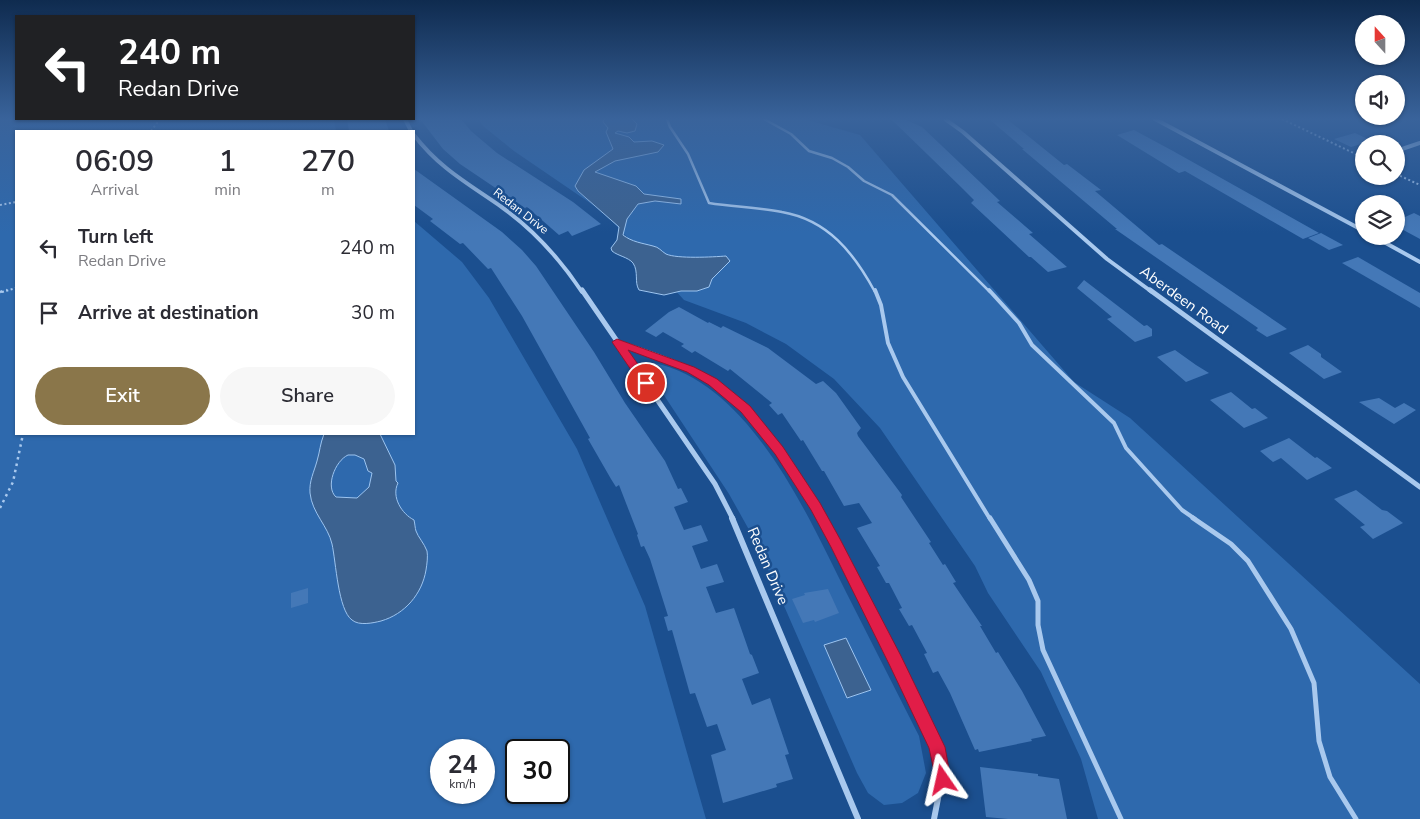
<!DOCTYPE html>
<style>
body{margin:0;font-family:"Nunito Sans",sans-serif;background:#f7f7f7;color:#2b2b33;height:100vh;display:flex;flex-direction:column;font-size:19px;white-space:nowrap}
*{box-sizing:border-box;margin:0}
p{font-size:16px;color:#7c7c81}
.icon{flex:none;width:28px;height:28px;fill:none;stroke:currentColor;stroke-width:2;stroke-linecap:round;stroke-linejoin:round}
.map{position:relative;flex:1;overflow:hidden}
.side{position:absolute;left:15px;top:130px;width:400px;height:305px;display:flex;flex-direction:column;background:#fff;border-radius:0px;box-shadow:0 1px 4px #0004}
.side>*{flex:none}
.top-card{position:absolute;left:15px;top:15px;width:400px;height:105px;border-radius:0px;box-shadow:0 1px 4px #0004;background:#202124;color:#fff;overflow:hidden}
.needle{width:32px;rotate:339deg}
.buttons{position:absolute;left:1355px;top:15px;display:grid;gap:10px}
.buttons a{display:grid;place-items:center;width:50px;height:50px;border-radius:50%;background:#fff;box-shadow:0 1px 4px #0004;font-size:25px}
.speed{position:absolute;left:430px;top:739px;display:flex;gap:10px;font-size:25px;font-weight:700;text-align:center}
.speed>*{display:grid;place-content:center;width:65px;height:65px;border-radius:50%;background:#fff;box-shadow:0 1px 4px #0004;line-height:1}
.speed small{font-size:12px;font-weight:400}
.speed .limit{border:2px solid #111;border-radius:8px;background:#fff;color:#111}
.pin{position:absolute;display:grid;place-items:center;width:42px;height:42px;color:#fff;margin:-21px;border:2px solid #fff;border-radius:50%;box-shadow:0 1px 5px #0007}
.me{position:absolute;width:55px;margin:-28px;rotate:349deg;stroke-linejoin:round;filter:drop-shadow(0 0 4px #0008)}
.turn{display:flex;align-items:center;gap:18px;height:105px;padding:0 20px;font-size:22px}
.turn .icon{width:65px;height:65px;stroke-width:2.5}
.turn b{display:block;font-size:35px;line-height:42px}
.eta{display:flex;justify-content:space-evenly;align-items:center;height:85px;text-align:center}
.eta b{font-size:30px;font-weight:600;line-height:35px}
.action{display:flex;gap:10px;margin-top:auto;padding:10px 20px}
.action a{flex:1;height:58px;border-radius:30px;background:#8a764a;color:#fff;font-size:20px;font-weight:600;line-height:58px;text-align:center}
.action a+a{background:#f7f7f7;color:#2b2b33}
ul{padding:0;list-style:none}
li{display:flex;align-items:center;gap:15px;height:65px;padding:0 20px}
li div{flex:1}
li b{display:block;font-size:19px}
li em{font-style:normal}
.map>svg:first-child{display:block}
</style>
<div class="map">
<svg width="1420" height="819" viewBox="0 0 1420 819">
<rect width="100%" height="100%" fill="#1b4f8f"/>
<!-- green -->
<g fill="#2e69ad" fill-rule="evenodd">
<path d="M0 119H334L336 131H16V434H414V221L462 262 489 298 577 449 645 606 706 819H0ZM441 750H484V792H441ZM516 750H559V792H516Z"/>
<polygon points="478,119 804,119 860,135 1074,382 1130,418 1420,684 1420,819 1098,819 1081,759 1041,672 988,593 975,566 880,428 834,379 786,344 746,323 684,300 614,223 593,205 514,151 483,126"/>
<path d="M654 363C750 383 807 514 847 594 871 641 895 689 919 736L926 773 918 793 902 803 884 805 868 793 857 773 757 544 729 494 648 371V364Z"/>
</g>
<!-- water -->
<g fill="#3c6290" stroke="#9cc4f0" fill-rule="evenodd">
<path d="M604 119H632L637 124 635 131 627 133 618 131 615 133 629 137 634 142 652 141 664 145 658 152 615 161 595 172 636 186 644 194 681 199V204L655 201 638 204 627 219 623 235C632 242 642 243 653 246 659 247 661 251 666 254 677 259 713 257 726 256L730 261 712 279 709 287 697 291H681L664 295 639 290C634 282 639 272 633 263 628 257 618 256 612 251L611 248 617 240 619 227 578 191 575 186 584 170 613 149 606 132 608 128 603 122Z"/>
<path d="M324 434H380L395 465 396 481 398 483C391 497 402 514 414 520 415 524 415 528 416 531 418 537 424 543 427 551 428 556 427 564 426 570 422 594 405 614 381 621 373 623 359 626 352 620 338 610 336 562 332 544 328 526 312 513 310 493 309 481 314 472 317 461 320 451 320 444 324 434ZM348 455H355L364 459 368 471 372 473 369 487 357 498 336 497C325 487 335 461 348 455Z"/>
<polygon points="846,638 871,690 847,698 824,645"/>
</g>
<!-- building -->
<g fill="#4478b7">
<polygon points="347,119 385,119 389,131 349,131"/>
<polygon points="420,119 461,119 471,131 497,153 573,202 601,224 572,236 568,231 559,235 527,207 525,208 460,164 443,149"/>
<polygon points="891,119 904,119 922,127 1000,201 997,202 1033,233 1029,234 1067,267 1048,272 1031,257 1029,257 971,203 974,200 963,189"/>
<polygon points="989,119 1007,119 1064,165 1067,164 1101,190 1095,191 1159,245 1162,244 1287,329 1267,337 1256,330 1258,328 1115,229 1117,229 1022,149 1024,149"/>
<polygon points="1134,130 1173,151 1319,233 1303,239 1185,171 1179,173 1117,135"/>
<polygon points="1355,133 1372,141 1351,147 1334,139"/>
<polygon points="414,169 502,232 522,250 536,266 594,352 625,403 665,461 678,489 681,488 688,502 674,507 684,530 701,525 708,541 692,546 701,569 717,564 724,582 706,587 716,613 734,608 750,654 752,655 759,673 742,679 752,705 770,698 789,754 785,755 793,779 776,784 777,787 723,803 711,755 726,750 717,724 707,727 695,693 690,694 672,630 668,631 664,617 668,616 650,559 644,546 641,547 637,535 638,534 619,485 616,487 611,479 588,439 590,438 522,316 491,268 488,269 463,243 460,244 430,221 433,219 414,205"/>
<polygon points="1396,212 1405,217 1414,213 1420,216 1420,239 1396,226"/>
<polygon points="1321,233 1343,245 1329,250 1308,238"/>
<polygon points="1358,257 1420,293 1420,308 1342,263"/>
<polygon points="1084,280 1144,326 1147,325 1152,329 1152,336 1135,342 1107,319 1112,317 1077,288"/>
<polygon points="679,307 708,323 709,322 721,328 723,326 768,348 816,384 823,381 836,393 861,428 857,433 858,436 902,495 901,497 931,542 929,543 943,565 945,564 956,582 953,583 982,626 980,626 996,653 998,652 1022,691 1046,736 1031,739 1032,741 979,752 978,749 975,750 950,693 938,671 933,673 924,654 927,653 912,625 909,626 899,609 902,608 889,583 886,583 877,567 880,566 857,528 872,523 859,503 844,506 824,471 822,471 803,440 801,441 782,413 778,415 769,405 772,403 730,369 728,371 695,351 692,353 681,346 684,344 663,332 656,337 645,331 669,312"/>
<polygon points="1308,345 1321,354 1321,357 1342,372 1324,379 1289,353"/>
<polygon points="1175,350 1196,365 1209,373 1186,382 1157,357"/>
<polygon points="1231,392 1252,409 1255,408 1268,418 1244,428 1210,400"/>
<polygon points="1379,398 1395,408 1404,403 1416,410 1394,424 1359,402"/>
<polygon points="1289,438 1315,458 1317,457 1332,468 1307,480 1281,458 1273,462 1260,451"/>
<polygon points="1356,490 1382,510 1387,511 1403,523 1373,539 1360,527 1365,525 1334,499"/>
<polygon points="308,588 308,603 291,608 291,593"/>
<polygon points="828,589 839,613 815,622 814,620 803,623 792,599 805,595 804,593"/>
<polygon points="980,767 1038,774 1038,776 1059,779 1067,819 1008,819 986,817"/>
</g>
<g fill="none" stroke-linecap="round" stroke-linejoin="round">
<!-- path-far1 -->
<g stroke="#a9c9ee" stroke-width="2" stroke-dasharray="2 2.5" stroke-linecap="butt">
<polyline points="1282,119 1364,158"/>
<polyline points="151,131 160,119"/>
<polyline points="1396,174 1420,185"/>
<polyline points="0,205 16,202"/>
<polyline points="2,292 16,288"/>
</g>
<!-- path -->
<g stroke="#a9c9ee" stroke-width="2.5" stroke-dasharray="2.5 4" stroke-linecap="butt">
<polyline points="0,292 7,290"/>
<polyline points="0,508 13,482 23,434"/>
</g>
<!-- service-far2 -->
<g stroke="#a9c9ee" stroke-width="2.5">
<path d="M667 119 670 127 688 154 709 203C733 207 758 207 782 212 828 220 854 253 875 292"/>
<polyline points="764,119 791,134 809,151 832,158 848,167 864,181 892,195 990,292"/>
</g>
<!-- service-far1 -->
<g stroke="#a9c9ee" stroke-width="4">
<polyline points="875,290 881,305 888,343 903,377 990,519"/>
<polyline points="989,290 1019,323 1032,345 1114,423 1126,448 1182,510 1195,519"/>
</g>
<!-- service -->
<g stroke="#a9c9ee" stroke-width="5">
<polyline points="990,518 1029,580 1038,601 1038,625 1043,650 1121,819"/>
<polyline points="1193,518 1231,544 1248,561 1291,629 1314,683 1319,741 1330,777 1356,819"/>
</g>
<!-- minor-far2 -->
<g stroke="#a9c9ee" stroke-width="4">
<polyline points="405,119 411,131"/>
<polyline points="945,119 963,132 1107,259 1152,292"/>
<polyline points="1155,119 1364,231"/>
<path d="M414 135C440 169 469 184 503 208 535 231 560 259 582 292"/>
<polyline points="1396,151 1420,143"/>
<polyline points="1373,236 1420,262"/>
</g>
<!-- minor-far1 -->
<g stroke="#a9c9ee" stroke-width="5">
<polyline points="582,290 715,484 733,519"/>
<polyline points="1150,290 1420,487"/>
<path d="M617 342C646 352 675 361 702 375 756 406 794 466 823 519"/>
</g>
<!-- minor -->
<g stroke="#a9c9ee" stroke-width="6">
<polyline points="732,518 858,819"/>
<polyline points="822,518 937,747 941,783 934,819"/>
</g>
</g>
<!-- sky -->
<linearGradient id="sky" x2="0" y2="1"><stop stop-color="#0f2b4f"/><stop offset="0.51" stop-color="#39639b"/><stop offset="1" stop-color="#39639b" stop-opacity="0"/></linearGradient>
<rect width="1420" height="233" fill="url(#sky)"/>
<!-- route -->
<polygon fill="#e11d48" stroke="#92132f" points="617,339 694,367 717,379 750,406 783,447 820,503 840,539 901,656 945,747 951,780 949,785 943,788 937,785 929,748 890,666 831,547 811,510 775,454 741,412 709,385 687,372 628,350 651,383 646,387 642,386 612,342"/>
<g text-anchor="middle" stroke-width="5" stroke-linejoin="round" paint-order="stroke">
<!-- far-street labels -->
<g font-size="12" fill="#fff" stroke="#1b4f8f">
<text transform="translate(521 211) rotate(38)" y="4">Redan Drive</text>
</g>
<!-- street labels -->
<g font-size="15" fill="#fff" stroke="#1b4f8f">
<text transform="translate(1184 300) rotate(36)" y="5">Aberdeen Road</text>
<text transform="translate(768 566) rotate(67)" y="5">Redan Drive</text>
</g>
</g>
</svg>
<div class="buttons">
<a><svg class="needle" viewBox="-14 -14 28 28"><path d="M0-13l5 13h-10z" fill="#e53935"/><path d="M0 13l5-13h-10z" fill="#7c7c81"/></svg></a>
<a><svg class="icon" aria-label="sound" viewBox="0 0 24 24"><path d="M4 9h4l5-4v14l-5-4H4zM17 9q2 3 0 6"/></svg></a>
<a><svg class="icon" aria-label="search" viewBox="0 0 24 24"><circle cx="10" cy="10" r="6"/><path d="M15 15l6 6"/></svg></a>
<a><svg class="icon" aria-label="layers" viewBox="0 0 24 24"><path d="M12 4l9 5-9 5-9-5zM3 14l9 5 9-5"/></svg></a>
</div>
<div class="speed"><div>24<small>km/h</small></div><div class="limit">30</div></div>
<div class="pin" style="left:646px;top:383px;background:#d93025"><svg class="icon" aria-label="arrive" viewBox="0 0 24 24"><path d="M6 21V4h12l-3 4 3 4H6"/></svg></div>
<svg class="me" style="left:943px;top:780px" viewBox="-20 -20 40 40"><path d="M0-17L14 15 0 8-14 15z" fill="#e11d48" stroke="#fff" stroke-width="4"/></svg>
<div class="top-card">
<div class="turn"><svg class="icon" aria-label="left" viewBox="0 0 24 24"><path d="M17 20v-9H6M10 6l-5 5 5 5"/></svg><div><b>240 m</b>Redan Drive</div></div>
</div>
<section class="side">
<div class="eta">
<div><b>06:09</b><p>Arrival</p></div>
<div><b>1</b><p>min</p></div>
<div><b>270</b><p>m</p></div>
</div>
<ul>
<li><svg class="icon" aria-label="left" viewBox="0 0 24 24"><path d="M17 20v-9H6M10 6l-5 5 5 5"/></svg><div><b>Turn left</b><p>Redan Drive</p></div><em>240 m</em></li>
<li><svg class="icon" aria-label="arrive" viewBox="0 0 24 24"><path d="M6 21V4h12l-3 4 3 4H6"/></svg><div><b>Arrive at destination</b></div><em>30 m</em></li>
</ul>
<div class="action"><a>Exit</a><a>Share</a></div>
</section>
</div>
